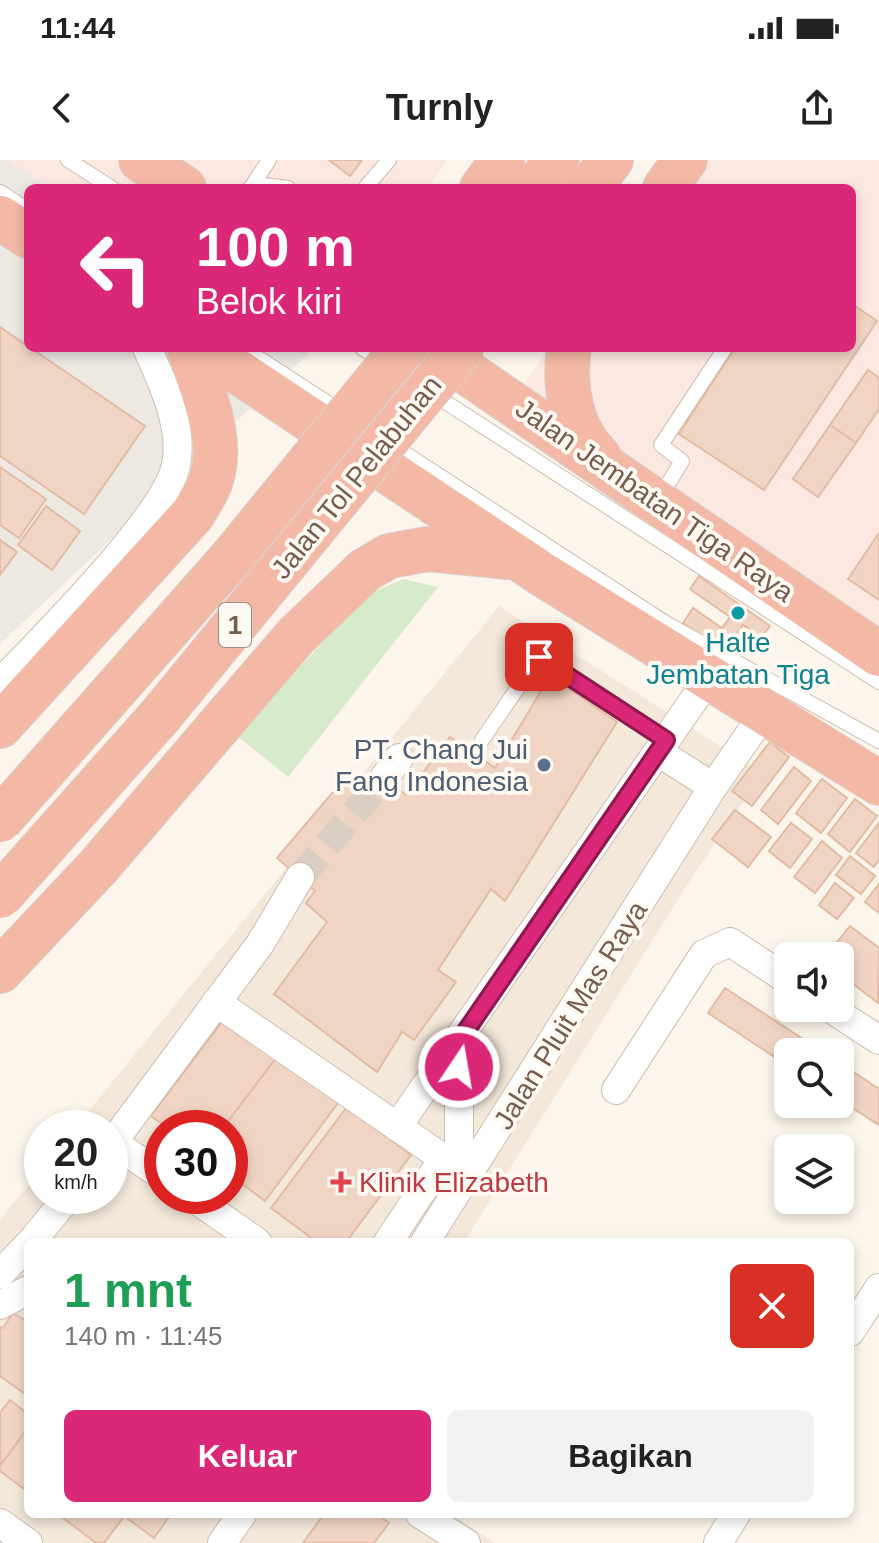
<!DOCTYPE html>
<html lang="id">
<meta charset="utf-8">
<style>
body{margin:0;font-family:Arial,sans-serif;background:#f2f2f2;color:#222;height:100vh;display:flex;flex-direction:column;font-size:30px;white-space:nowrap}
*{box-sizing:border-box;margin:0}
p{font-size:26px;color:#767676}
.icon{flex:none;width:44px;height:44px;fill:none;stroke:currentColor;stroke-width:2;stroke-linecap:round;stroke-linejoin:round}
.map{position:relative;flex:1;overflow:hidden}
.details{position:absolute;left:24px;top:1078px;width:830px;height:280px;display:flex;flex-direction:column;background:#fff;border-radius:12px;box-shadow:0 4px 12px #0003}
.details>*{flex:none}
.top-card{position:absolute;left:24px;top:24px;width:832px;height:168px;border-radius:12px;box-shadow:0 4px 12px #0003;background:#db2777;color:#fff;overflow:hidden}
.buttons{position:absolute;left:774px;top:782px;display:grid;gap:16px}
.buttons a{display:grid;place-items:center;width:80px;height:80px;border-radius:12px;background:#fff;box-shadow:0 4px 12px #0003;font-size:40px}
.speed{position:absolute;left:24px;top:950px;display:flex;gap:16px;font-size:40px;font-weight:700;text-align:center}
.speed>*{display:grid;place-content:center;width:104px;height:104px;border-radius:50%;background:#fff;box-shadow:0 4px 12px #0003;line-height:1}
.speed small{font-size:20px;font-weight:400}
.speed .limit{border:12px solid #d22;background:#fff;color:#111}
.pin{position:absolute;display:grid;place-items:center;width:68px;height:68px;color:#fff;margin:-34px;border-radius:16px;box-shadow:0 4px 12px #0006}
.me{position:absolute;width:88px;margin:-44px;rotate:12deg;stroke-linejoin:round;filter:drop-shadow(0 0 6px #0008)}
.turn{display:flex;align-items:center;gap:28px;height:168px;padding:0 40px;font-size:36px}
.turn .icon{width:104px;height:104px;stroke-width:2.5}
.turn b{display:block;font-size:56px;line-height:68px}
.round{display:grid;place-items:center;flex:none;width:84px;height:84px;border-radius:12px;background:#f2f2f2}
.overview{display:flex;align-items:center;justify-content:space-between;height:136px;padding:0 40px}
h1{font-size:48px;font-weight:600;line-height:60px;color:#1e9e55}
.button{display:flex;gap:16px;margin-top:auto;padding:16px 40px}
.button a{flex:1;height:92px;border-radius:12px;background:#db2777;color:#fff;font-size:32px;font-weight:600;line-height:92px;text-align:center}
.button a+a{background:#f2f2f2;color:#222}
.status{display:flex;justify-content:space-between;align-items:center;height:56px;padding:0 40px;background:#fff;direction:ltr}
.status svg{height:22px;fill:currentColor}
header{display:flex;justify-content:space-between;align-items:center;height:104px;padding:0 40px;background:#fff;font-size:36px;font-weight:600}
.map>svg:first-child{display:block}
</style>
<div class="status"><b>11:44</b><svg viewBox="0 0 49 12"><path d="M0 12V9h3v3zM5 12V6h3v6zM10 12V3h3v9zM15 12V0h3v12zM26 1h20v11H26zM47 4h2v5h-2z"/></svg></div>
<header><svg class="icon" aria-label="back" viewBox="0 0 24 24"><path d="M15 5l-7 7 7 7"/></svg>Turnly<svg class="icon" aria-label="share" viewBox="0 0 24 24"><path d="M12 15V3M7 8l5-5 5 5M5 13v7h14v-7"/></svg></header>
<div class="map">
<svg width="879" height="1383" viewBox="0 0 879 1383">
<rect width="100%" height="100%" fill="#fcf5eb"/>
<!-- residential -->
<path fill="#f3e8da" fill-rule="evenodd" d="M499 446 763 613 687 725 464 1082H28V1354H451L495 1383H0V1060L42 1008V1036H110V968H75ZM162 968H230V1036H162Z"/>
<!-- commercial -->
<g fill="#fbe8e0">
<polygon points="7,0 447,0 427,28 51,28"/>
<polygon points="678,0 879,0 879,488 507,250 549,188 852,188 852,28 659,28"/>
</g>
<!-- industrial -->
<polygon fill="#eee8e3" points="0,0 7,0 51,28 28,28 28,188 301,188 309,193 0,484"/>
<!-- green -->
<polygon fill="#d7eac9" points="403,419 438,427 288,617 237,576 365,436"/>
<!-- building -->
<g fill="#f0d5c4" stroke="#e2bca5" stroke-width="2">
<polygon points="329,0 362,0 350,16"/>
<polygon points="852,144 877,161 764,330 679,274 735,188 852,188"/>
<polygon points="0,167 145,266 84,354 0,296"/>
<polygon points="868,210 879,218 879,249 856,283 830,265"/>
<polygon points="830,265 856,283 818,337 793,319"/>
<polygon points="0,307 46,339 19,378 0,365"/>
<polygon points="46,346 80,371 52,410 18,385"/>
<polygon points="879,373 879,440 848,419"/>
<polygon points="0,380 17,392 0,415"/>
<polygon points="699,416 770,466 761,478 743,465 735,477 741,481 731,497 683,463 693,448 722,468 730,457 690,429"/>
<polygon points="550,516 617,562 505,741 491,729 438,810 456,822 414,880 402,872 377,912 274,834 327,762 306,743 315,731 277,698 332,633 376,612 406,635 450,577 495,608"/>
<polygon points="770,582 789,597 752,646 732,631"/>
<polygon points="794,607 811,621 778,664 761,650"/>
<polygon points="822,619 847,638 821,673 796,653"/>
<polygon points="855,639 877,656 850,692 828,674"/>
<polygon points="735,650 771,677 748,707 712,679"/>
<polygon points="791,663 812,679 790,708 769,691"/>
<polygon points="879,663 879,700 874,707 856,693"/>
<polygon points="822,681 842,698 815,733 794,717"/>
<polygon points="850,696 875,716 861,734 836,715"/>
<polygon points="835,723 854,738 837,759 819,745"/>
<polygon points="879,724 879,753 865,742"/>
<polygon points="850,766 879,788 878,843 840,814 840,796 826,796"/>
<polygon points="725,828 823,892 788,892 788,906 708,853"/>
<polygon points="228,854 280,893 223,968 168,968 151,956"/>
<polygon points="280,893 341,939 265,1041 230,1015 230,968 223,968"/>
<polygon points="840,903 879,929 879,965 840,940"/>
<polygon points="347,947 411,995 346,1082 317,1082 271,1048"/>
<polygon points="13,1153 28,1162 28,1236 0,1216 0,1167 3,1168"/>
<polygon points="10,1240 28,1254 28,1268 0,1306 0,1253"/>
<polygon points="28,1268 28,1332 0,1311 0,1306"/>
<polygon points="58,1354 126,1354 104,1383 96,1383"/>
<polygon points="132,1354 171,1354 154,1378 128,1359"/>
<polygon points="324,1354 376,1354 389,1363 374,1383 303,1383"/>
</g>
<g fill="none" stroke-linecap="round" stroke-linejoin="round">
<!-- street-tunnel -->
<polyline stroke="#dbcfc4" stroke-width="28" stroke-dasharray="28 14" stroke-linecap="butt" points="300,717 384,618"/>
<defs>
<g id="lane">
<polyline points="68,0 112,28"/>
<polyline points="252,26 269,0"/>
<polyline points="250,28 263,25 288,28"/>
<polyline points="365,28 389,0"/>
<polyline points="0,32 28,50"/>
<polyline points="243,188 669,465 879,581"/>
<polyline points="362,188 385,203"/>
<polyline points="433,234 879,522"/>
<polyline points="660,337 682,301 661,285 725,188"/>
<polyline points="482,580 539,497 666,580"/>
</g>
<g id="street">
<path d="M0 523C40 481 166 356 176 305 184 268 162 221 147 188"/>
<polyline points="658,592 713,627"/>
<polyline points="384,618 399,598"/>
<polyline points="216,842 469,1016"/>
<polyline points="830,848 879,880"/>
<polyline points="616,930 704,794 730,782 788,820"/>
<polyline points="397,967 709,518"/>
<polyline points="113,982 162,1016"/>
<polyline points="110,986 260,784 300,717"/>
<polyline points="459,1009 459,881"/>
<polyline points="191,1036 257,1082"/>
<polyline points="31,1082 69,1036"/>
<polyline points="388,1082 443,999"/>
<polyline points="425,1082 713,627 765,552"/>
<polyline points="0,1114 28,1085"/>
<polyline points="0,1145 28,1130"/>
<polyline points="850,1172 879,1128"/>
<polyline points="420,1354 466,1383"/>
<polyline points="0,1363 28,1383"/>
<polyline points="222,1383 242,1354"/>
<polyline points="718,1383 736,1354"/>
</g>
<g id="highway">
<polyline points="141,0 184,28"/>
<polyline points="482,28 502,0"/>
<polyline points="534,28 557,0"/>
<polyline points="589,28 611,0"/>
<polyline points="665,28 685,0"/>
<polyline points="0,58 28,76"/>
<polyline points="202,188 545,416 879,623"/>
<polyline points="431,188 879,494"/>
<path d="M569 188C563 226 571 270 599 297"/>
<path d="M0 566 193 354C199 343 208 331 211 320 225 278 201 227 189 188"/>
<polyline points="0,811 98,707 296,476 365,410 389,396 428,389 508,397"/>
</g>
</defs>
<!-- lane casing -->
<use href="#lane" stroke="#cebeb1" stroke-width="16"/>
<!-- street casing -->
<use href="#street" stroke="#cebeb1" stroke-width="30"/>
<!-- highway casing -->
<use href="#highway" stroke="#d9d2ce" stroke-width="46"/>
<!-- lane -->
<use href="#lane" stroke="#fff" stroke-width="14"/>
<!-- street -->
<use href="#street" stroke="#fff" stroke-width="28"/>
<!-- highway -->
<use href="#highway" stroke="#f3b9a6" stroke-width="44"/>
<defs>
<g id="highway-bridge">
<polyline points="0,660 233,396 403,188"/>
<polyline points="0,736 160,556 462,188"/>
</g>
</defs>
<!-- highway-bridge casing -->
<use href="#highway-bridge" stroke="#d9d2ce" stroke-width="46" stroke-linecap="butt"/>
<!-- highway-bridge -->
<use href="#highway-bridge" stroke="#f3b9a6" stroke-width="44"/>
</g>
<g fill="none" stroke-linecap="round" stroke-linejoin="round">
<defs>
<polyline id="route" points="459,907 459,881 666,580 539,497"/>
</defs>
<!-- route casing -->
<use href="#route" stroke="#8e194d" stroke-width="20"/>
<!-- route -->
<use href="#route" stroke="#db2777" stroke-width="14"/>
</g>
<!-- markers -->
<circle fill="#0f9aa8" stroke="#fef9f2" stroke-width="3" cx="738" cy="453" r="8"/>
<circle fill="#5c6f8a" stroke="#fef9f2" stroke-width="3" cx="544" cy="605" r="8"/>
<path fill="#e0444e" stroke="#fef9f2" stroke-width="3" d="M337 1010h8v8h8v8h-8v8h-8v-8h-8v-8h8z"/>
<g text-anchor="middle" stroke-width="8" stroke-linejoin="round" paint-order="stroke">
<!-- shield labels -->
<rect fill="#fef9f2" stroke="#a08c80" stroke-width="2" x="219" y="443" width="32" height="44" rx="6"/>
<g font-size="26" font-weight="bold" fill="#775d4f">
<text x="235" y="474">1</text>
</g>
<!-- street labels -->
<g font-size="28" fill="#775d4f" stroke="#fef9f2">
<text transform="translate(356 317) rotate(-51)" y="10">Jalan Tol Pelabuhan</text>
<text transform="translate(655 340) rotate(35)" y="10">Jalan Jembatan Tiga Raya</text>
<text transform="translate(570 855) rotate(-58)" y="10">Jalan Pluit Mas Raya</text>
</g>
<!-- culture labels -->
<g font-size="28" fill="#0d838f" stroke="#fef9f2">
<text x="738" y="492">Halte<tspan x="738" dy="32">Jembatan Tiga</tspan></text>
</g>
<!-- service labels -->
<g font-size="28" fill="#4e5e75" stroke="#fef9f2" text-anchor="end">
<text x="528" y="599">PT. Chang Jui<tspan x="528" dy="32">Fang Indonesia</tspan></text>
</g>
<!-- health labels -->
<g font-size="28" fill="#be3a42" stroke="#fef9f2" text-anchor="start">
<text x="359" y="1032">Klinik Elizabeth</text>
</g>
</g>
</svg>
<div class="buttons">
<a><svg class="icon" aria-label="sound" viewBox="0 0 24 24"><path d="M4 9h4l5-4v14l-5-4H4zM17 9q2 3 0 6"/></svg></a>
<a><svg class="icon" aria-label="search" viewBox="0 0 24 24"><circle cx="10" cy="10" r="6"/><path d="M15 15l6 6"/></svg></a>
<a><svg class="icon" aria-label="layers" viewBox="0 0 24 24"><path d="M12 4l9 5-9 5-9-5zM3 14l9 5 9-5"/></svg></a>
</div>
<div class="speed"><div>20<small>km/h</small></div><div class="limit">30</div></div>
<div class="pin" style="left:539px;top:497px;background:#d93025"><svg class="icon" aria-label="arrive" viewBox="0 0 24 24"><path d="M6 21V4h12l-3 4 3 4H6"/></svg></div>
<svg class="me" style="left:459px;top:907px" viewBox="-20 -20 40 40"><circle r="17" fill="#db2777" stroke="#fff" stroke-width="3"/><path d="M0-11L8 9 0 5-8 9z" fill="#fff"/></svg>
<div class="top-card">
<div class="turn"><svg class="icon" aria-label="left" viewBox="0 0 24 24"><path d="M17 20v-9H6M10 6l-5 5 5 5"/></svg><div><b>100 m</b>Belok kiri</div></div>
</div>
<section class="details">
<div class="overview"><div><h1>1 mnt</h1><p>140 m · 11:45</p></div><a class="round" style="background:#d93025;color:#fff"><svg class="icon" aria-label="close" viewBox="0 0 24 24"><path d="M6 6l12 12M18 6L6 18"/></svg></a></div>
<div class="button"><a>Keluar</a><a>Bagikan</a></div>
</section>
</div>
